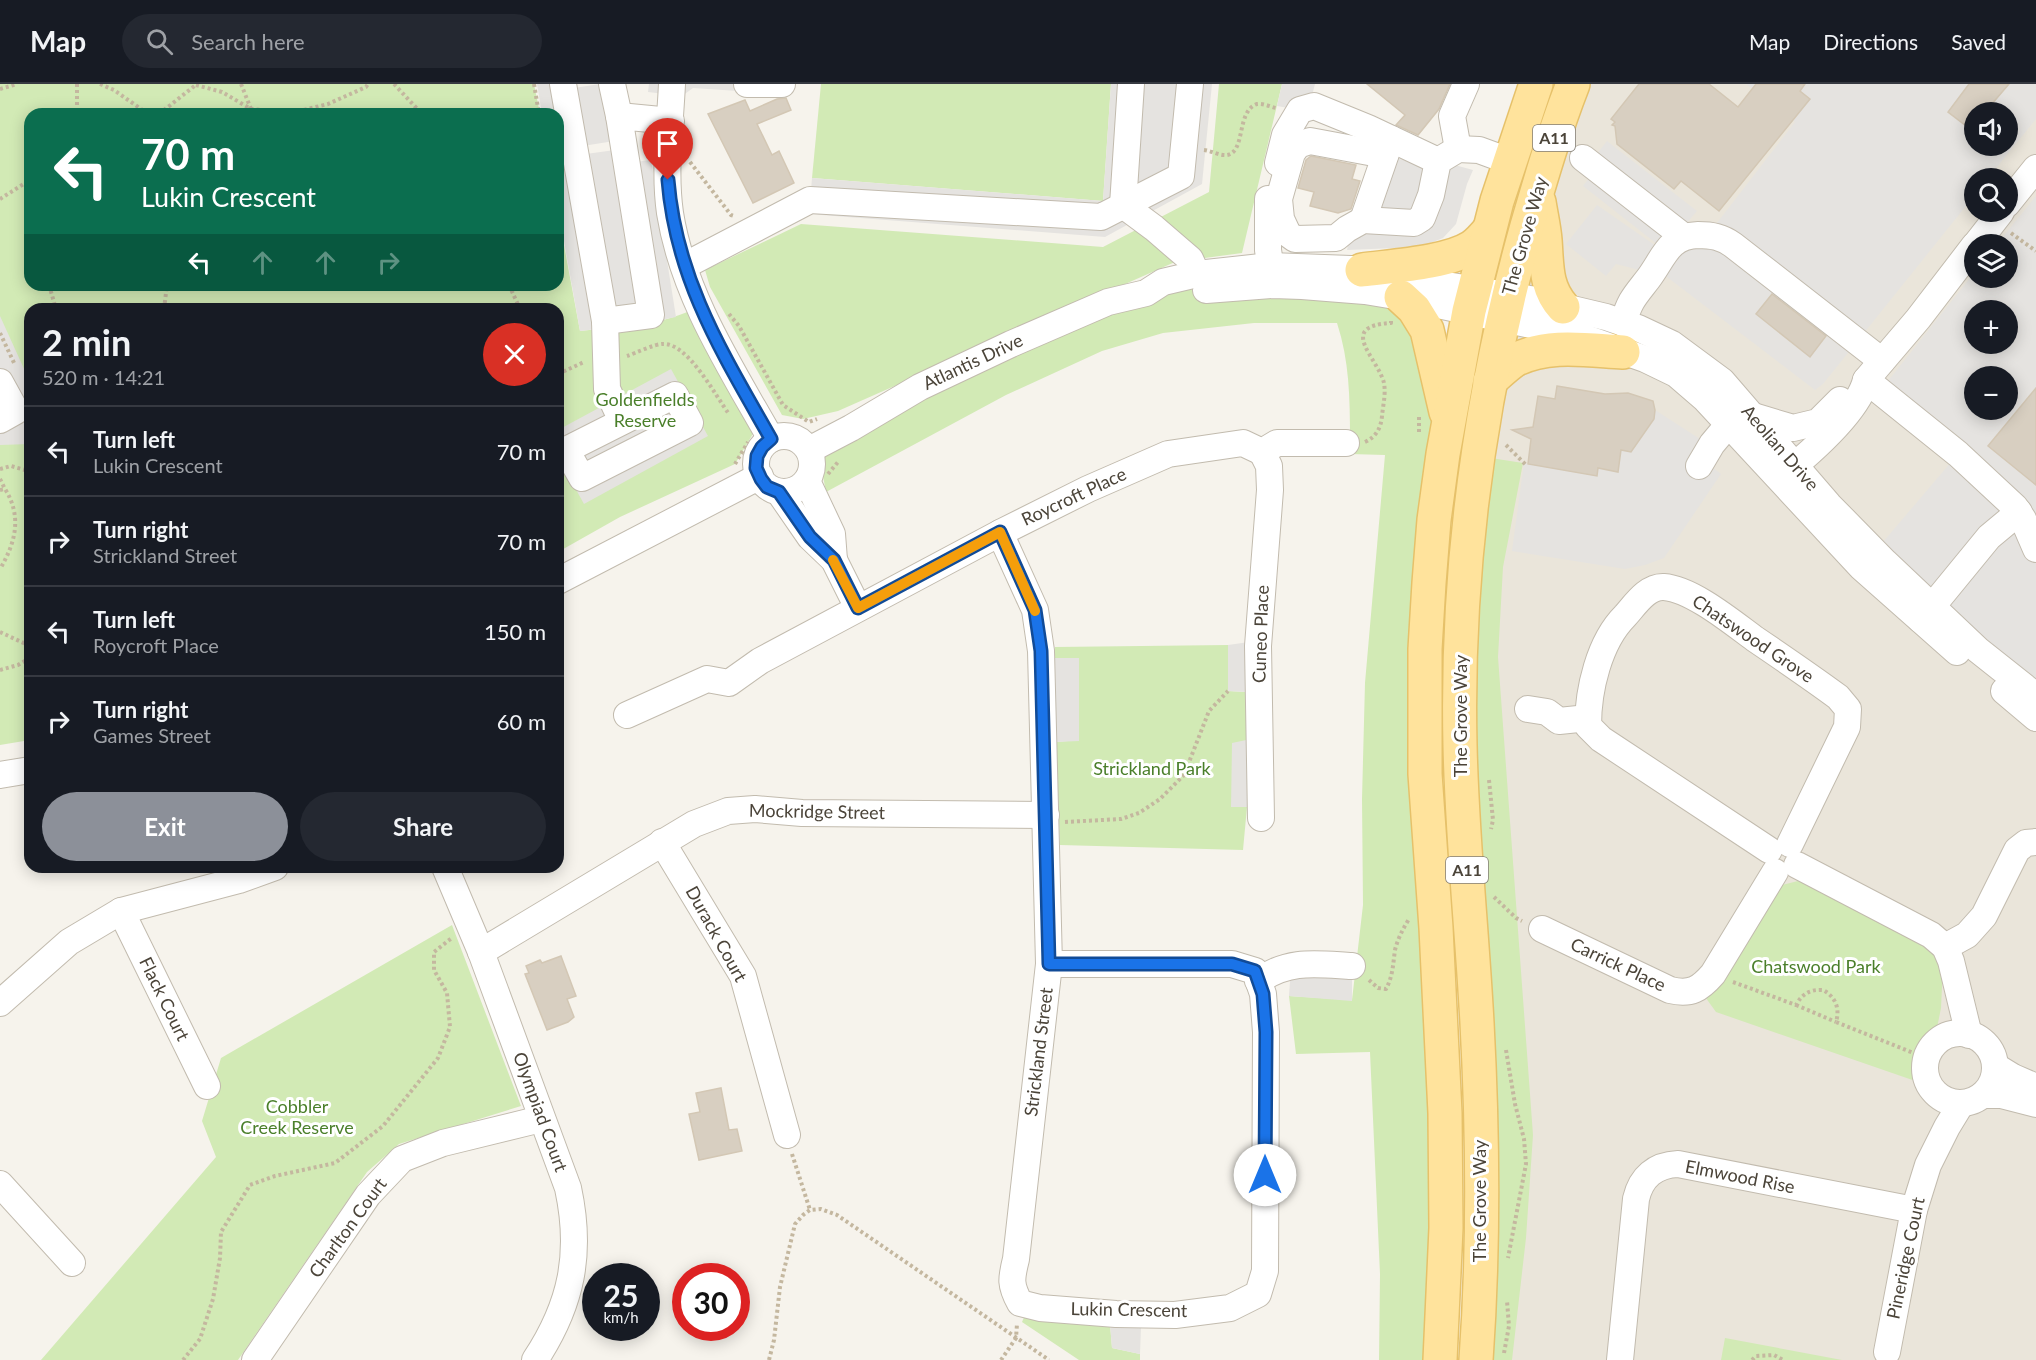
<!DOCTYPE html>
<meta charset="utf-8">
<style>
body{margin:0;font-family:Lato,sans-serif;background:#242831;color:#f1f3f6;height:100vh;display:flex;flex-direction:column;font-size:22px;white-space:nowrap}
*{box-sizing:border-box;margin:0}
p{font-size:20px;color:#9ea1a6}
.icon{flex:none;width:33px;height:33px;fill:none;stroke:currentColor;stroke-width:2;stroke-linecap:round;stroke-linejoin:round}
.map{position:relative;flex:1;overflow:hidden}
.sheet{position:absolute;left:24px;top:219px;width:540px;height:570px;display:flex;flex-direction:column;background:#171b24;border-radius:18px;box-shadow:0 3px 15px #0003}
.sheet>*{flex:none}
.banner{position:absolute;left:24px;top:24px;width:540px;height:183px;border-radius:18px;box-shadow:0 3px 15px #0003;background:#0b6e4f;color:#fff;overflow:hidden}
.fabs{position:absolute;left:1964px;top:18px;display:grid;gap:12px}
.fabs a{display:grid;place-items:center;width:54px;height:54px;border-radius:50%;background:#171b24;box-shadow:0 3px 15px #0003;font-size:30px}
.speed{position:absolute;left:582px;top:1179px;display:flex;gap:12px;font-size:30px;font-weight:700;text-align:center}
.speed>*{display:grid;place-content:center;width:78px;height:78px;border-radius:50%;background:#171b24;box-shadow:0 3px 15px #0003;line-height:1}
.speed small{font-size:15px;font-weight:400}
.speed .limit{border:9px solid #d22;background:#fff;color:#111}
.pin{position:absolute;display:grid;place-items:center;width:51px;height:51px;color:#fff;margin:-62px -26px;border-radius:50% 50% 50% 0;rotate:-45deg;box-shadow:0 0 6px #0007}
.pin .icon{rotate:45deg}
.me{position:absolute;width:66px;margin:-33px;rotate:0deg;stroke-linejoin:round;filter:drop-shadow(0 0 4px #0008)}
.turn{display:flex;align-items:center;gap:21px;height:126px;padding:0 18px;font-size:27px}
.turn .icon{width:78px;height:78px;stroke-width:2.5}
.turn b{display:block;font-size:42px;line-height:51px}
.lanes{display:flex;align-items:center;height:57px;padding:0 18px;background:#0003;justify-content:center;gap:30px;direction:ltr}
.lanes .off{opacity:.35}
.round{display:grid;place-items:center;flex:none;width:63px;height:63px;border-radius:32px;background:#242831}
.overview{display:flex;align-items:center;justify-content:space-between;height:102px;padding:0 18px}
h1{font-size:36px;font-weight:700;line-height:45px}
.primary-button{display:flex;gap:12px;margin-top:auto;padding:12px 18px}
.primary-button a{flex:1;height:69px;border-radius:36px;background:#8c9099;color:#fff;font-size:24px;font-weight:700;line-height:69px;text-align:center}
.primary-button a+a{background:#242831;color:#f1f3f6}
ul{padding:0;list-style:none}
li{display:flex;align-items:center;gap:18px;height:90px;padding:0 18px;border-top:2px solid #363941}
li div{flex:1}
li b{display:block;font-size:22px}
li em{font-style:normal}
header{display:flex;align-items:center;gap:36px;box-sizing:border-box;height:84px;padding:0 30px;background:#171b24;border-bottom:2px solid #363941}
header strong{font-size:28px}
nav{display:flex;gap:33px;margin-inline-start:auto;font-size:21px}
.search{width:420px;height:54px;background:#242831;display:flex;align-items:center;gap:15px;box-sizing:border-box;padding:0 21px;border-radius:33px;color:#9ea1a6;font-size:22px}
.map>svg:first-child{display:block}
</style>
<header>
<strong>Map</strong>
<div class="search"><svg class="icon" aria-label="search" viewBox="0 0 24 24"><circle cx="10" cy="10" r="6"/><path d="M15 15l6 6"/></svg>Search here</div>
<nav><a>Map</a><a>Directions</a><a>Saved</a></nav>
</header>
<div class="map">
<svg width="2036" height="1276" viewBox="0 0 2036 1276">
<rect width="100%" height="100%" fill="#f6f3ec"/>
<!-- residential -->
<path fill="#eae5da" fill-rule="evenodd" d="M1573 0H2036V1276H1476L1468 445ZM1974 28H2007V62H1974ZM1974 94H2007V128H1974ZM1974 160H2007V194H1974ZM1974 226H2007V260H1974ZM1974 292H2007V326H1974Z"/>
<!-- green -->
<g fill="#d2eab5">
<path d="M0 0H534L540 30H30V201H558V129L580 247C618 243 657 242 692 226L754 348 735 380 620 433 558 468V225H30V656L0 661Z"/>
<polygon points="821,0 1111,0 1103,117 812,94"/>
<polygon points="1219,0 1282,0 1242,169 1175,178 838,327 803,335 782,331 710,203 705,186 801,140 1103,163 1209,108"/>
<path d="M1211 194 1403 206 1433 276 1438 1276H1379L1380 1190 1370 968 1296 970 1289 912 1352 916 1363 821 1362 715 1365 599 1385 371 1350 370C1350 326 1351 281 1337 239H1254L1163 249 1102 267 1006 311 826 408 822 387 809 366 1011 260Z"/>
<polygon points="1478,372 1523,379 1503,483 1498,573 1533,1051 1526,1154 1512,1276 1473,1276 1460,671"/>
<polygon points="1228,561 1228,607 1247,608 1251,655 1231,723 1247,723 1243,766 1060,761 1056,658 1079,656 1079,574 1055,574 1055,563"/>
<polygon points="1803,791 1932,866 1943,882 1941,924 1936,949 1925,959 1920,970 1920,990 1924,1000 1716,928 1703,910 1778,802 1798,797"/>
<polygon points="452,841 521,1022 399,1060 367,1088 238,1276 41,1276 216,1073 202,1037 221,974"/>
<polygon points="1026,1229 1110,1240 1112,1264 1140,1270 1140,1276 1079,1276 1022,1238"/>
<polygon points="1725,1254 1842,1276 1721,1276"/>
</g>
<!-- parking -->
<g fill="#e5e3e0" fill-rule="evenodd">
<polygon points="537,0 556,0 567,64 558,66 558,30 542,30"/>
<polygon points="600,0 614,57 583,62 574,4"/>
<polygon points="649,0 791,0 784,10 693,4 682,12 648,8"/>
<polygon points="1111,0 1212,0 1202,100 1105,153 809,130 812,94 1103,117"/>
<polygon points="1282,0 1315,0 1309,23 1300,26 1277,22"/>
<polygon points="1746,0 1969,0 1950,26 1974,42 1974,62 2007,62 2007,28 1985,28 2009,0 2036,0 2036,35 1988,94 1974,94 1974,112 1823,300 1815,306 1667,193 1616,180 1606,192 1566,160 1597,121 1656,162 1657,160 1583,102 1593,89 1586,84 1607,57 1697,127 1686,140 1713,144 1795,38"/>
<polygon points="1368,64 1444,90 1451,80 1473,86 1467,100 1456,140 1443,154 1420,163 1347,166 1355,124 1366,99"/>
<polygon points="615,66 641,223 610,228 586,70"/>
<polygon points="568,73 597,245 580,247 558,123 558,75"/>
<polygon points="651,76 676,233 661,236 635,78"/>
<path d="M2036 112V304L1988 362 2036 401V598L1980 554 1883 458 1958 370 1880 307 1974 189V194H2007V160H1997ZM1974 226H2007V260H1974ZM1974 292H2007V326H1974Z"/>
<polygon points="0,232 30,298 30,360 0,361"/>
<polygon points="671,285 708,352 584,420 558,373 558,346"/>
<polygon points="1655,326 1700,355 1692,367 1721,390 1664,474 1645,481 1625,485 1512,467 1524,379 1597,392 1598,384 1618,387 1621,366 1631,368 1654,335"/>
<polygon points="1249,558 1247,608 1228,607 1228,561"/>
<polygon points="1055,574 1079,574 1079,657 1056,658"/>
<polygon points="1251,655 1247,723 1231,723 1232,659"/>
<polygon points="1291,882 1352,882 1352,917 1289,912"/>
<polygon points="1110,1240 1141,1243 1140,1270 1112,1264"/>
</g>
<!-- building -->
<g fill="#d8cfc1" stroke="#d3c7b4" stroke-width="1.5">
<polygon points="1367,0 1450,0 1439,25 1418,51 1396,41 1405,31"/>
<polygon points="1639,0 1709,0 1738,23 1756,0 1805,0 1800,7 1810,15 1719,127 1681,97 1674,105 1617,60 1615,42 1612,41 1615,38 1611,35"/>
<polygon points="1969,0 2009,0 1985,28 1974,28 1974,48 1948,28"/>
<polygon points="786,14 791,26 757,40 772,71 779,67 794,99 753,119 708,30 745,16 750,27 777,15"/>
<polygon points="1311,72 1356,81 1352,95 1360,97 1351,125 1338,129 1310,122 1314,108 1298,104 1306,76"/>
<polygon points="1772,210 1826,252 1810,273 1756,230"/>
<polygon points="1557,302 1605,310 1628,309 1653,317 1655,326 1654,335 1631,368 1621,366 1618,388 1598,384 1597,392 1528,380 1531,355 1512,346 1533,343 1538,312 1555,315"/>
<polygon points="2036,304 2036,401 1988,362"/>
<polygon points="561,872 576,912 567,915 574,933 568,938 547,946 525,890 529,889 526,882 540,876 542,879"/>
<polygon points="721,1004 729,1046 737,1045 742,1067 699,1076 689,1030 700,1028 696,1009"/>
</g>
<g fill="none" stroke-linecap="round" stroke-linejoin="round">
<defs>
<g id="minor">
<polyline points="563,0 605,237 607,305 622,337"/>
<polyline points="612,0 619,32"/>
<path d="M672 0C670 42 664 87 670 129 683 211 731 284 771 355"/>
<polyline points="747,0 782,0"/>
<polyline points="1458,65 1452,32 1466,0"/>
<polyline points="1385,71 1310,57 1298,61 1292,69 1279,115 1281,135 1288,150 1295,155 1336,154 1347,145 1363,136 1414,139 1422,134 1431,111 1438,77 1458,65 1479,66 1509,77"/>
<polyline points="1583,74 1683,152"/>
<polyline points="1278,79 1285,51 1300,26 1314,22 1368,44 1438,77"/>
<polyline points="1268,115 1268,166 1273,198"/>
<polyline points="2007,120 2036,84"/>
<polyline points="1123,121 1131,0"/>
<polyline points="1123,121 1154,144 1190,175 1197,190"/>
<polyline points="1363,136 1391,55"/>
<polyline points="1976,160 2001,128"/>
<polyline points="684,182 810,116 1101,133 1181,92 1190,0"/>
<polyline points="1206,206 1273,201 1302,202 1365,207 1401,213 1577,251 1645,275 1676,290 1705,315 1861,483 1957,568"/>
<polyline points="605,237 651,231 619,32 671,37"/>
<path d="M1623 239C1630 216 1634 213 1648 195 1664 174 1668 152 1698 151 1712 151 1722 153 1733 161L1882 277"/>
<polyline points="1866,296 1958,370 2015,423 2023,435 2036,465"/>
<polyline points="0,298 16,327 0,336"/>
<polygon points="675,311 690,339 582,394 566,366"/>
<polyline points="1753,332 1793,344 1818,338 1840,316"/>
<circle cx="784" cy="380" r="28"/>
<polyline points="809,366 851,344 920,303 1011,260 1108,218 1146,209 1163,198 1197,190 1270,182 1351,185 1530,215 1606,233 1638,244 1672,260 1722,297 1829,421 1885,478 1978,566 2036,612"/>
<polyline points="1699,382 1712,360 1738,329"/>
<path d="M1783 391C1809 370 1858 328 1866 296L1918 235 1974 162"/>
<polyline points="807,397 832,450 834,476"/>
<polyline points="779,408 810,453 834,476 858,524"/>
<path d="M1000 449 1035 526 1041 567 1049 880 1016 1175C1011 1195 1010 1201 1020 1219L1040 1224 1116 1230 1175 1231 1230 1224 1258 1210 1265 1187 1266 948 1263 910 1255 887 1232 880H1049"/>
<polyline points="558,497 760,392"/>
<polyline points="1921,536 1989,453 2019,428"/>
<polyline points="2004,607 2036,634"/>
<polyline points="1528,625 1547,628 1559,637 1588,634"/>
<polyline points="627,631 707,595 729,599 760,577 1000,449 1088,405 1168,370 1243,359 1262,368 1277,359 1346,359"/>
<polyline points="0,691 30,686"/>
<polyline points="1261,734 1258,562 1270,406 1269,382 1262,368"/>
<polyline points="662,758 743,892 787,1051"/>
<path d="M1769 766 1601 655 1588 642C1588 606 1599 558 1625 532 1635 521 1647 502 1664 503 1692 505 1733 539 1755 555 1783 574 1811 593 1838 613L1848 625 1847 643 1790 760"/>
<polyline points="1797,781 1931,851 1945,863 1951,877 1969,951"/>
<path d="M445 783 481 868 568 1104C582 1169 572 1220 535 1276"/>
<polyline points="121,827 207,1002"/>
<path d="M1542 845 1670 906C1691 911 1700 905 1713 890L1775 788"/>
<polyline points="1945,863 1967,851 1984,832 2017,766 2026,759 2036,758"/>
<polyline points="481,868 694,740 728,727 755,725 802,729 1046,731"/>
<path d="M1258 897C1289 875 1316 880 1352 882"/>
<polyline points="0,919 69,858 121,827 239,796 275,783"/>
<circle cx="1960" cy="984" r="35"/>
<polyline points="1995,982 2013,993 2036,1003"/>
<polyline points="1983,1011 2001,1011 2036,1020"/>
<polyline points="0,1100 72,1179"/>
<polyline points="1887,1268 1914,1126 1928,1081 1947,1043 1961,1020"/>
<polyline points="255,1276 368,1111 402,1075 443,1059 541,1035"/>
<path d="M1620 1276 1636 1115C1641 1093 1655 1081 1678 1080L1914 1126"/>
</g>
<g id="major">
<path d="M1539 118C1541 131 1544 143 1545 156 1547 181 1545 203 1563 223"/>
<path d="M1362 186C1392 182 1447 179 1472 163 1479 158 1484 152 1489 146"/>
<polyline points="1401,213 1414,225 1427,246 1446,328"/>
<path d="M1490 297C1498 290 1506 282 1515 276 1548 259 1587 266 1623 268"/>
<polyline points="1440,1276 1446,1144 1445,1029 1436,844 1425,690 1425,565 1429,499 1434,436 1443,370 1469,227 1497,117 1536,0"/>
<path d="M1476 1276C1484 1164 1483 1051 1477 939 1472 846 1462 754 1460 661 1456 485 1480 310 1527 142 1541 94 1555 46 1573 0"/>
</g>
</defs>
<!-- minor casing -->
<use href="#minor" stroke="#c2bbae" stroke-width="28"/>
<!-- major casing -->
<use href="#major" stroke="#e6c16a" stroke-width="36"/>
<!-- path -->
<g stroke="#c4b79f" stroke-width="4" stroke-dasharray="3 3" stroke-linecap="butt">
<polyline points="77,0 77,30"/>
<polyline points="100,0 114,6 148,30"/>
<polyline points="241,0 253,30"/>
<polyline points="394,0 422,30"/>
<polyline points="534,0 539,30"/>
<polyline points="196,1 222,8 251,25 291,29 328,20 366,3 368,0"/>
<polyline points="0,5 17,0"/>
<polyline points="159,30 197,0"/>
<path d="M1204 66C1212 67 1220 72 1227 71 1246 68 1236 27 1257 20 1263 19 1271 23 1276 24"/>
<polyline points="690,78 731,131 734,132"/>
<polyline points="0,115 30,96"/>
<polyline points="2011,149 2036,167"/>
<polyline points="49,201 56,225"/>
<polyline points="509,201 520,225"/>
<polyline points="164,225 167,201"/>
<polyline points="729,230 739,242 783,321 809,338 817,335"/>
<polyline points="0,249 15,281"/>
<path d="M627 272C636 269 654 260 663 260 688 259 715 311 729 330"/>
<polyline points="558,290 584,278"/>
<polyline points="1419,348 1419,332"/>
<path d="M1365 358C1376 353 1381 344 1382 332 1383 321 1386 310 1384 299 1378 274 1336 242 1391 239V237"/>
<polyline points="1506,361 1527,382"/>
<polyline points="735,380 748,358"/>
<polyline points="0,385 11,382 25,386 30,379"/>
<polyline points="828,390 838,378"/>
<polyline points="0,395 5,405"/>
<path d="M0 406 5 405C22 432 16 458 0 485"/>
<polyline points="0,548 30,562"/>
<polyline points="0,586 18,581 30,574"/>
<polyline points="1489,696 1493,736 1491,745"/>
<polyline points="1065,738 1121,735 1139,729 1160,715 1184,691 1209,627 1228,607"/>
<polyline points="1494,813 1516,834 1522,837"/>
<path d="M1369 896 1378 904 1386 905C1393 892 1393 880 1395 866 1398 854 1403 845 1409 835"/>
<path d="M1733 898 1796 921C1802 910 1810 905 1823 906 1836 913 1840 925 1836 938L1926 974"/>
<polyline points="1796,921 1836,938"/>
<polyline points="1506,966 1515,1020 1524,1055 1526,1080 1508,1174"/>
<polyline points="792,1070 810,1126"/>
<polyline points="1504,1269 1509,1242 1507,1217"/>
<polyline points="183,1276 200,1255 213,1215 220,1174 221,1148 250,1101 275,1092 335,1079 383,1042 438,974 450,943 447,909 434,886 434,868 453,853"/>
<polyline points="769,1276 774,1256 780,1203 795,1140 803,1131 810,1126 821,1125 837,1131 1049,1276"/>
<polyline points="1001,1276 1016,1254 1017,1240"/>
<polyline points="1752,1276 1756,1272 1774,1271 1783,1276"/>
</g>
<!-- minor -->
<use href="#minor" stroke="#fff" stroke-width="26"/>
<!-- major -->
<use href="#major" stroke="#ffe39c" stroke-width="33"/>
</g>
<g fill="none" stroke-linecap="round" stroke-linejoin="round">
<defs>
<path id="route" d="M668 96C676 196 723 270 771 355L762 363 757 372 756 384 761 395 767 403 779 408 810 453 834 476 858 524 1000 448 1035 526 1041 567 1049 880H1232L1255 887 1263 910 1266 948 1265 1091"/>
</defs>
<!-- route casing -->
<use href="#route" stroke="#114b97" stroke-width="15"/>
<!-- route -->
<use href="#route" stroke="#1a73e8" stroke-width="10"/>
<!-- slow -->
<polyline stroke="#f59e0b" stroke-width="10" points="833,476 858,524 1000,448 1035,527"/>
</g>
<g text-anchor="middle" stroke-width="6" stroke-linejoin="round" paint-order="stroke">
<!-- shield labels -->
<g fill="#fff" stroke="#817c74" stroke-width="1.5">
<rect x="1533" y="41" width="42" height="26" rx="4.5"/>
<rect x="1446" y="773" width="42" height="26" rx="4.5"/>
</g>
<g font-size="16" font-weight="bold" fill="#4b4439">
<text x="1554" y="60">A11</text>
<text x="1467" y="792">A11</text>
</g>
<!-- street labels -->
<g font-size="18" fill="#4b4439" stroke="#fff">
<text transform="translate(1525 152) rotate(-74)" y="6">The Grove Way</text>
<text transform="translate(973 278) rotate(-25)" y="6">Atlantis Drive</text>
<text transform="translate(1780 364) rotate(49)" y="6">Aeolian Drive</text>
<text transform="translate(1074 413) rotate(-25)" y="6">Roycroft Place</text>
<text transform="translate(1261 550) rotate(-88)" y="6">Cuneo Place</text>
<text transform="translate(1753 555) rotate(34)" y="6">Chatswood Grove</text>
<text transform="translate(1461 632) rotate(-90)" y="6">The Grove Way</text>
<text transform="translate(817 728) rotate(1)" y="6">Mockridge Street</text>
<text transform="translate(716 850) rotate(61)" y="6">Durack Court</text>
<text transform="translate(1618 881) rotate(25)" y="6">Carrick Place</text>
<text transform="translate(164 915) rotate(64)" y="6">Flack Court</text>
<text transform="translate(1039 968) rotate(-83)" y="6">Strickland Street</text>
<text transform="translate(540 1028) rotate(70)" y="6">Olympiad Court</text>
<text transform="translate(1740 1093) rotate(11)" y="6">Elmwood Rise</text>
<text transform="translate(1480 1117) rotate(-90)" y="6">The Grove Way</text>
<text transform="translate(348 1144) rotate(-54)" y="6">Charlton Court</text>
<text transform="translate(1906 1174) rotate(-78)" y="6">Pineridge Court</text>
<text transform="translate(1129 1226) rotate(1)" y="6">Lukin Crescent</text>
</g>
<!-- park labels -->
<g font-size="18" fill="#4a7f2a" stroke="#fff">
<text x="645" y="322">Goldenfields<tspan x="645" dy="21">Reserve</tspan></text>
<text x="1152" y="691">Strickland Park</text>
<text x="1816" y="889">Chatswood Park</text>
<text x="297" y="1029">Cobbler<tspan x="297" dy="21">Creek Reserve</tspan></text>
</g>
</g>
</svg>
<div class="fabs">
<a><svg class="icon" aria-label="sound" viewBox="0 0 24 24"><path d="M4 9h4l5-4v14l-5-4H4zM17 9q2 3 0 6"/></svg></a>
<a><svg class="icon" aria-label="search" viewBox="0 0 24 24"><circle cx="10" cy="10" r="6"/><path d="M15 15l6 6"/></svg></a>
<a><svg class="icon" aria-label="layers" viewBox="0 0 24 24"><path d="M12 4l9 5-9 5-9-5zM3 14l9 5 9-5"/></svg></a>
<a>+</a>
<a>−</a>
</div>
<div class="speed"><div>25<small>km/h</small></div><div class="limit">30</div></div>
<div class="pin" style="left:668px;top:96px;background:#d93025"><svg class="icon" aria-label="arrive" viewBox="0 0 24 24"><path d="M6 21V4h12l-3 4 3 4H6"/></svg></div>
<svg class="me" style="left:1265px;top:1091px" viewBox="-20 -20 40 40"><circle r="19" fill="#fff"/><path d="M0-13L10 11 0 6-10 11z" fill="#1a73e8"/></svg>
<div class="banner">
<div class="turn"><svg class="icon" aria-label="left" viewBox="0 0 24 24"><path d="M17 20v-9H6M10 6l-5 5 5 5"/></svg><div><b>70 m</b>Lukin Crescent</div></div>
<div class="lanes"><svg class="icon" aria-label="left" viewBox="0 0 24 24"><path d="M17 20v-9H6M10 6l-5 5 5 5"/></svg><svg class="icon off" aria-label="ahead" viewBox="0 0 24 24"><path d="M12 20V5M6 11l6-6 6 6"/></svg><svg class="icon off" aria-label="ahead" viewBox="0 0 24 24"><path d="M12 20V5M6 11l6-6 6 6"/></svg><svg class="icon off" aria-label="right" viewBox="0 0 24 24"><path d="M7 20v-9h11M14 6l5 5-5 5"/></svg></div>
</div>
<section class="sheet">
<div class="overview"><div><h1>2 min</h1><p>520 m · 14:21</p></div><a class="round" style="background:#d93025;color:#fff"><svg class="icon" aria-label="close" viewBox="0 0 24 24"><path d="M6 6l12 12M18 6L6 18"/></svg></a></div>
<ul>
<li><svg class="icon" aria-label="left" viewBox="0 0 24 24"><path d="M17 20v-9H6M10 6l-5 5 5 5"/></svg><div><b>Turn left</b><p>Lukin Crescent</p></div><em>70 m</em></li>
<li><svg class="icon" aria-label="right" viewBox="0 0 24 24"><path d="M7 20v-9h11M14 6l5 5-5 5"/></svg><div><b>Turn right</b><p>Strickland Street</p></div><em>70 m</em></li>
<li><svg class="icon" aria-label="left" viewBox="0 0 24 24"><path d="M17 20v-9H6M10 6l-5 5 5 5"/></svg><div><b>Turn left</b><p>Roycroft Place</p></div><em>150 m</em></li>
<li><svg class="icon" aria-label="right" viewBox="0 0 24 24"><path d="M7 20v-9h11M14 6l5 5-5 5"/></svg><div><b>Turn right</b><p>Games Street</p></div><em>60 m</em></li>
</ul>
<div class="primary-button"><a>Exit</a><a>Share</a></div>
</section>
</div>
